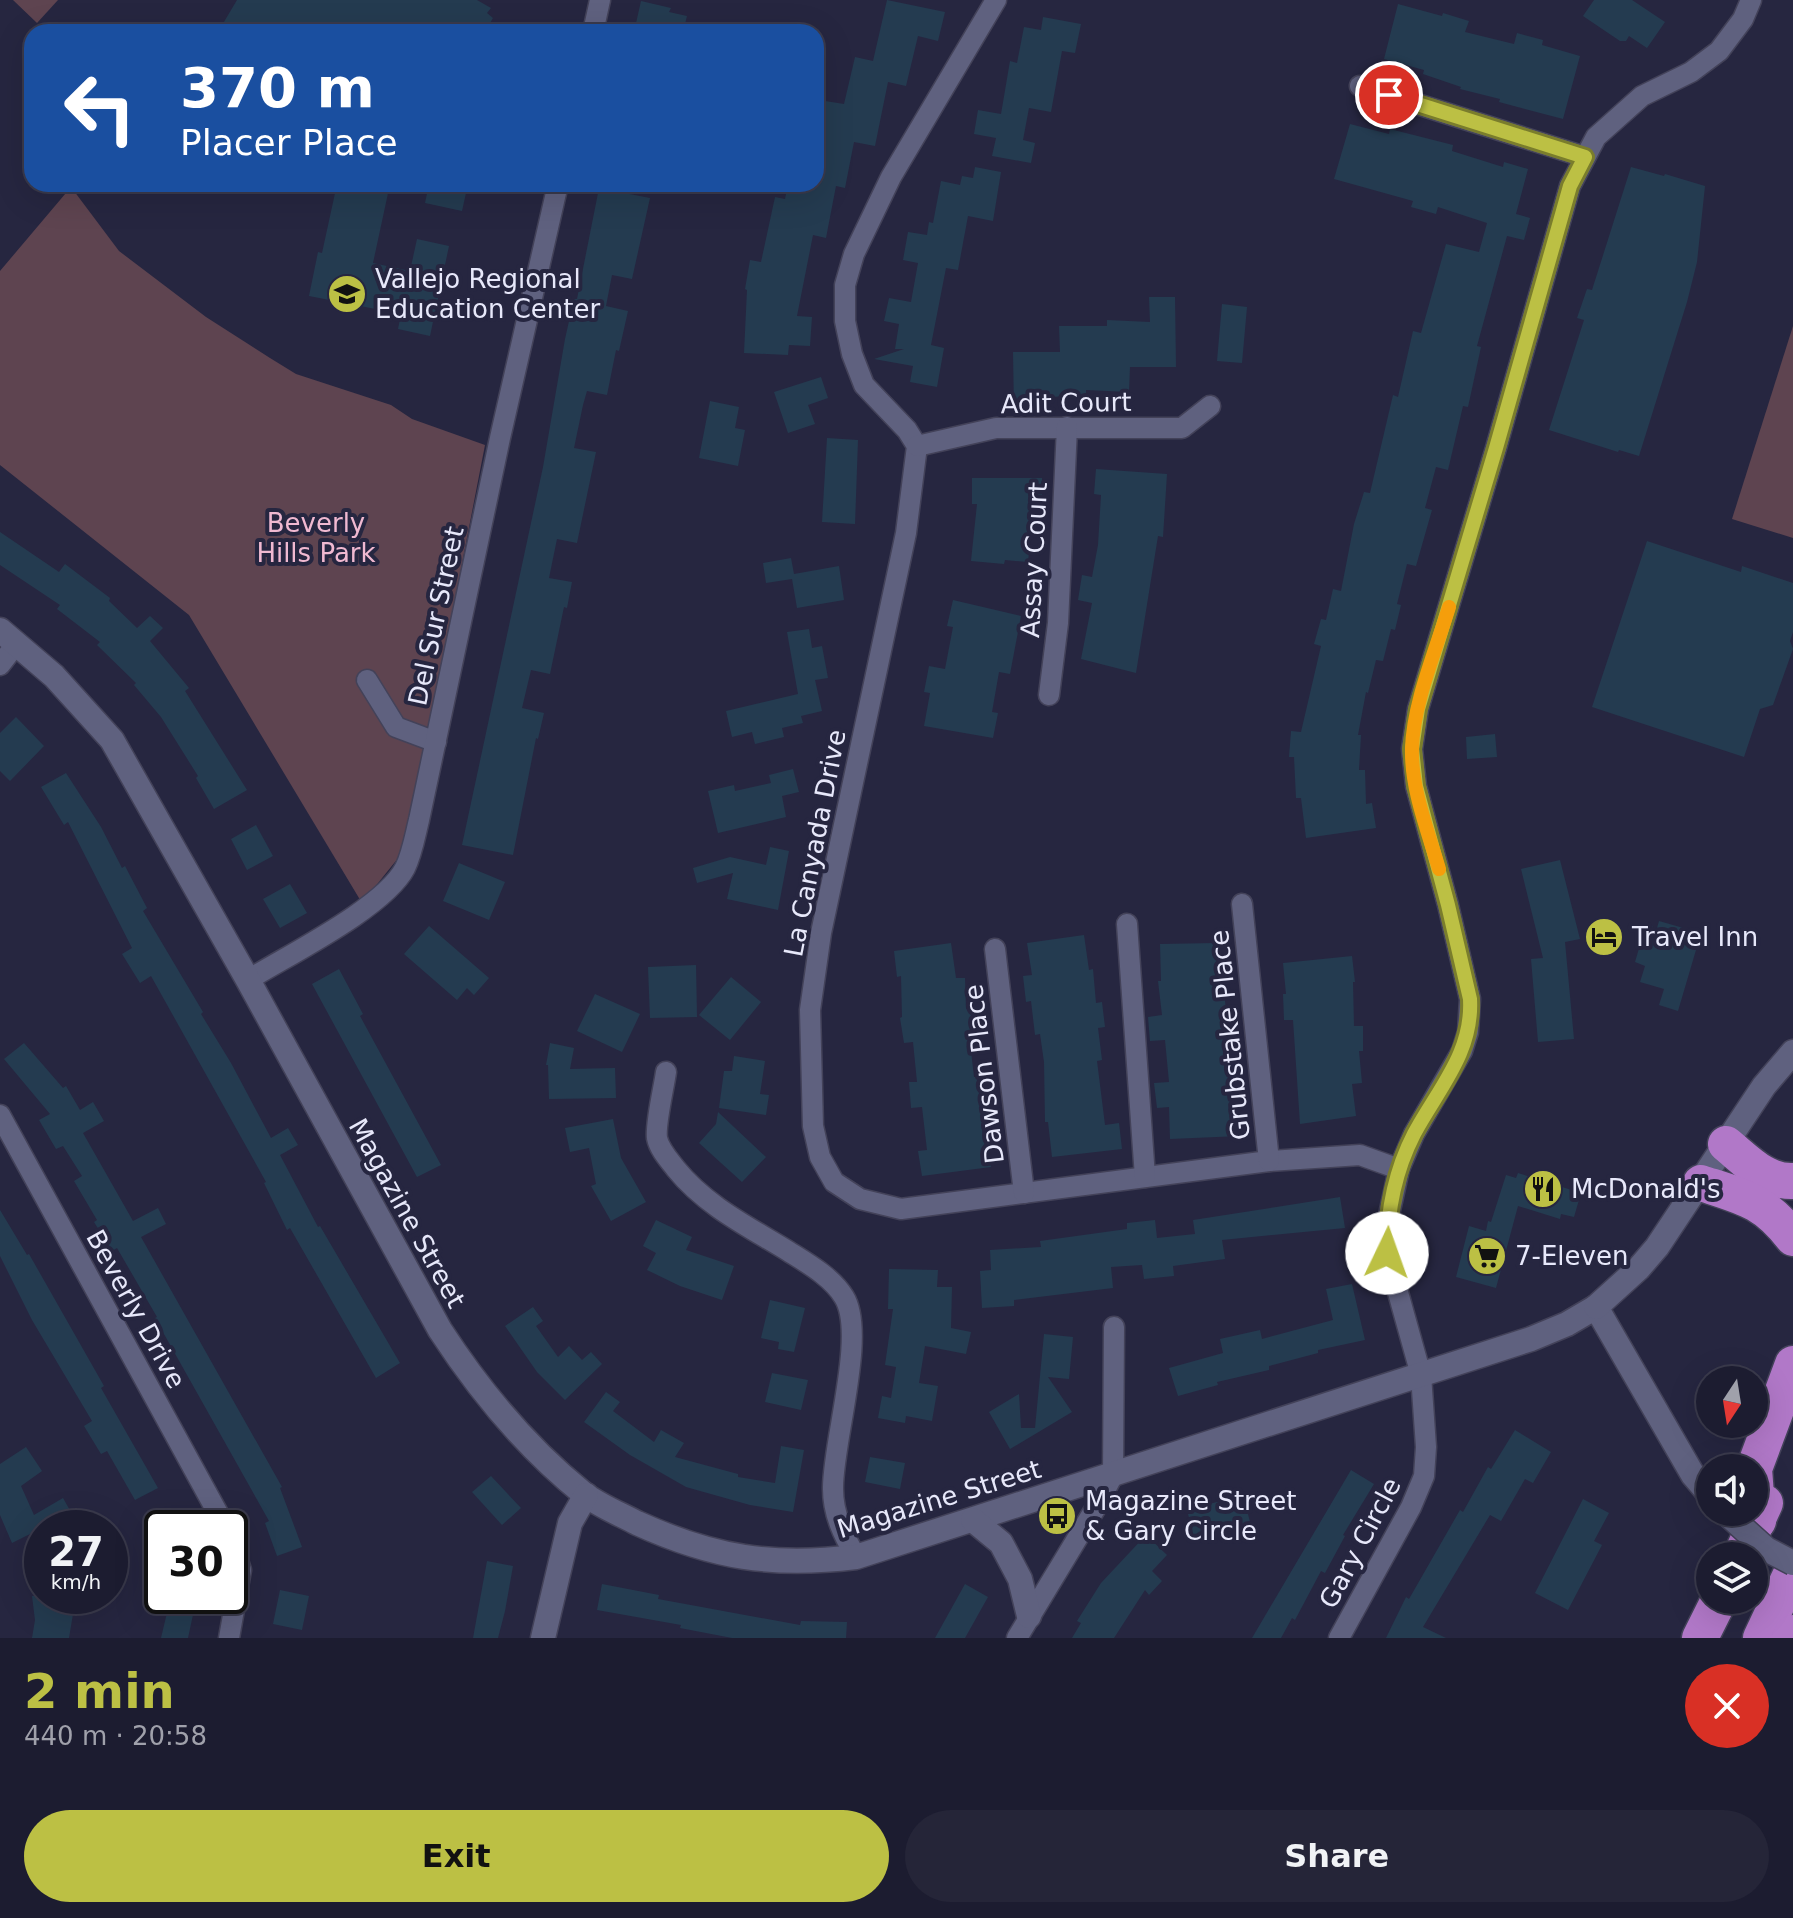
<!DOCTYPE html>
<meta charset="utf-8">
<style>
body{margin:0;font-family:"DejaVu Sans",sans-serif;background:#252538;color:#f1f3f6;height:100vh;display:flex;flex-direction:column;font-size:30px;white-space:nowrap}
*{box-sizing:border-box;margin:0}
p{font-size:26px;color:#a0a1ab}
.icon{flex:none;width:44px;height:44px;fill:none;stroke:currentColor;stroke-width:2;stroke-linecap:round;stroke-linejoin:round}
.map{position:relative;height:1638px;overflow:hidden}
.sheet{display:flex;flex-direction:column;background:#1c1c30;flex:1}
.sheet>*{flex:none}
.hud{position:absolute;left:24px;top:24px;width:800px;height:168px;border-radius:24px;box-shadow:0 8px 32px #0002,0 0 0 2px #3a3a4c;background:#1a4fa0;color:#fff;overflow:hidden}
.needle{width:52px;rotate:192deg}
.tools{position:absolute;left:1696px;top:1366px;display:grid;gap:16px}
.tools a{display:grid;place-items:center;width:72px;height:72px;border-radius:50%;background:#1c1c30;box-shadow:0 8px 32px #0002,0 0 0 2px #3a3a4c;font-size:40px}
.speed{position:absolute;left:24px;top:1510px;display:flex;gap:16px;font-size:40px;font-weight:700;text-align:center}
.speed>*{display:grid;place-content:center;width:104px;height:104px;border-radius:50%;background:#1c1c30;box-shadow:0 8px 32px #0002,0 0 0 2px #3a3a4c;line-height:1}
.speed small{font-size:20px;font-weight:400}
.speed .limit{border:4px solid #111;border-radius:12px;background:#fff;color:#111}
.pin{position:absolute;display:grid;place-items:center;width:68px;height:68px;color:#fff;margin:-34px;border:4px solid #fff;border-radius:50%;box-shadow:0 2px 8px #0007}
.me{position:absolute;width:88px;margin:-44px;rotate:3deg;stroke-linejoin:round;filter:drop-shadow(0 0 6px #0008)}
.turn{display:flex;align-items:center;gap:28px;height:168px;padding:0 24px;font-size:36px}
.turn .icon{width:104px;height:104px;stroke-width:2.5}
.turn b{display:block;font-size:56px;line-height:68px}
.round{display:grid;place-items:center;flex:none;width:84px;height:84px;border-radius:42px;background:#252538}
.summary{display:flex;align-items:center;justify-content:space-between;height:136px;padding:0 24px}
h1{font-size:48px;font-weight:600;line-height:60px;color:#bcc044}
.primary-button{display:flex;gap:16px;margin-top:auto;padding:16px 24px}
.primary-button a{flex:1;height:92px;border-radius:48px;background:#bcc044;color:#111;font-size:32px;font-weight:600;line-height:92px;text-align:center}
.primary-button a+a{background:#252538;color:#f1f3f6}
.map>svg:first-child{display:block}
</style>
<div class="map">
<svg width="1793" height="1638" viewBox="0 0 1793 1638">
<rect width="100%" height="100%" fill="#262640"/>
<!-- green -->
<g fill="#5e4450">
<polygon points="13,0 58,0 37,23"/>
<polygon points="71,187 119,251 206,317 270,358 296,374 391,405 412,419 485,445 407,847 362,903 189,615 0,465 0,271"/>
<polygon points="1793,326 1793,538 1732,519"/>
</g>
<!-- building -->
<g fill="#243b50">
<polygon points="237,0 477,0 491,8 487,13 493,18 485,32 218,32"/>
<polygon points="887,0 945,12 938,41 918,36 906,86 888,82 875,146 854,142 845,188 836,186 826,238 813,235 797,316 812,317 810,346 789,345 788,355 744,353 747,290 745,289 750,260 761,262 775,197 785,199 788,184 816,184 816,151 825,101 844,104 855,57 873,61"/>
<polygon points="1594,0 1632,0 1665,22 1647,48 1629,36 1626,41 1620,41 1583,16"/>
<polygon points="641,1 671,8 669,12 687,16 683,32 634,32"/>
<polygon points="1398,4 1442,16 1443,13 1469,21 1465,32 1514,44 1517,33 1543,40 1542,45 1580,56 1563,119 1499,102 1500,99 1460,89 1461,87 1423,74 1424,70 1384,59"/>
<polygon points="1043,17 1081,24 1075,53 1062,51 1051,112 1029,108 1023,140 1035,143 1031,163 992,156 996,138 974,134 978,110 1001,114 1010,61 1017,63 1024,27 1041,30"/>
<polygon points="1350,124 1389,134 1390,129 1453,145 1452,151 1503,167 1504,162 1528,169 1516,214 1530,218 1524,240 1507,236 1477,346 1481,347 1468,407 1463,406 1448,470 1436,467 1425,508 1432,510 1416,566 1407,564 1397,604 1401,605 1395,630 1391,629 1383,661 1376,660 1368,693 1366,692 1358,735 1361,735 1359,770 1365,770 1366,804 1372,803 1376,828 1306,838 1301,798 1296,798 1294,757 1289,757 1291,731 1301,732 1321,646 1314,644 1321,619 1326,620 1333,589 1341,591 1354,524 1364,492 1370,493 1393,395 1398,397 1413,331 1421,333 1446,244 1479,252 1487,223 1438,207 1436,214 1411,207 1413,201 1334,179"/>
<polygon points="975,167 1001,172 993,221 968,216 958,270 946,268 931,345 944,348 937,387 910,382 913,366 874,359 904,349 895,349 899,324 884,321 889,298 911,302 918,263 903,260 908,232 927,235 929,222 933,223 941,181 960,185 962,176 973,178"/>
<polygon points="1631,167 1664,176 1665,174 1705,186 1697,262 1687,302 1639,456 1619,450 1618,452 1549,430 1584,320 1577,318 1587,289 1592,290"/>
<polygon points="337,184 390,184 373,263 410,271 417,239 449,246 430,336 398,329 401,314 309,296 318,252 322,253"/>
<polygon points="429,184 468,184 462,211 425,203"/>
<polygon points="599,188 650,198 632,279 612,275 606,306 628,311 619,351 616,350 607,395 587,391 583,405 574,448 596,452 577,543 557,539 549,578 572,582 567,608 564,607 550,674 531,670 522,708 544,713 538,739 536,738 513,855 462,845 543,467 565,339 574,299 577,299"/>
<polygon points="1149,297 1175,297 1176,367 1130,367 1129,392 1086,390 1086,396 1039,397 1039,410 1014,411 1013,352 1060,352 1059,326 1107,326 1107,320 1150,322"/>
<polygon points="1222,304 1247,307 1242,363 1217,361"/>
<polygon points="821,377 828,398 808,405 815,424 788,433 774,392"/>
<polygon points="710,401 739,407 735,428 745,430 738,466 699,458"/>
<polygon points="827,438 858,440 855,524 822,522"/>
<polygon points="1096,469 1167,474 1163,537 1158,536 1136,673 1081,659 1092,603 1078,600 1082,575 1092,577 1098,545 1101,495 1094,494"/>
<polygon points="972,478 1042,478 1042,504 1034,504 1028,562 1005,560 1004,564 971,561 977,504 972,504"/>
<polygon points="0,532 59,572 65,564 110,598 109,601 137,628 150,616 163,628 150,641 189,688 185,691 247,790 214,809 196,778 198,776 161,717 134,685 136,683 97,645 100,642 57,609 60,605 0,565"/>
<polygon points="1647,541 1741,572 1742,566 1793,583 1793,632 1790,641 1793,649 1773,705 1760,709 1744,757 1592,707"/>
<polygon points="791,558 794,574 839,566 844,600 797,608 792,579 766,583 763,563"/>
<polygon points="953,600 1021,616 1010,674 999,672 992,712 998,713 993,738 924,726 930,693 924,692 929,666 945,669 953,627 947,626"/>
<polygon points="809,629 812,648 822,646 828,678 815,680 822,711 801,716 803,723 782,728 784,737 755,744 752,732 732,737 726,711 798,694 787,632"/>
<polygon points="16,717 44,746 10,781 0,771 0,733"/>
<polygon points="1495,734 1497,757 1467,759 1466,737"/>
<polygon points="793,769 799,792 782,796 786,817 718,833 708,791 734,785 735,791 771,783 769,775"/>
<polygon points="66,773 101,827 122,868 125,866 147,908 143,911 203,1012 201,1014 231,1063 271,1138 288,1128 298,1145 280,1155 318,1227 320,1226 400,1363 376,1378 290,1228 287,1230 264,1183 266,1182 151,976 140,983 122,954 132,948 68,822 64,825 41,787"/>
<polygon points="256,825 273,856 247,870 231,839"/>
<polygon points="770,847 789,851 778,910 727,899 733,873 697,883 693,868 730,857 766,865"/>
<polygon points="1560,860 1580,939 1565,942 1574,1039 1538,1042 1531,959 1543,958 1521,869"/>
<polygon points="459,863 505,882 489,920 443,901"/>
<polygon points="290,884 307,913 280,928 263,899"/>
<polygon points="1659,921 1701,933 1678,1011 1659,1005 1664,989 1640,982 1645,966 1635,962 1646,925 1657,928"/>
<polygon points="429,926 489,978 474,995 467,988 457,1000 404,954"/>
<polygon points="1084,935 1089,970 1093,969 1096,1003 1102,1002 1105,1027 1098,1028 1102,1060 1097,1061 1105,1125 1119,1123 1122,1149 1052,1157 1048,1122 1045,1122 1044,1062 1040,1034 1035,1035 1031,1001 1026,1002 1023,976 1032,975 1027,943"/>
<polygon points="951,943 956,978 965,978 966,1009 970,1008 973,1033 969,1034 974,1077 979,1077 983,1142 988,1141 991,1167 922,1176 918,1151 927,1150 922,1107 911,1108 909,1082 917,1082 913,1042 904,1043 900,1018 902,1017 901,976 897,977 894,951"/>
<polygon points="1217,943 1218,974 1222,974 1240,1136 1170,1139 1169,1107 1157,1108 1154,1083 1169,1082 1165,1040 1150,1041 1148,1017 1162,1015 1158,981 1161,981 1160,944"/>
<polygon points="1352,956 1355,982 1353,982 1354,1026 1363,1026 1363,1051 1359,1051 1362,1083 1352,1084 1356,1116 1300,1124 1293,1020 1284,1020 1283,994 1286,994 1283,963"/>
<polygon points="696,965 697,1017 650,1018 648,967"/>
<polygon points="339,969 363,1014 360,1016 441,1165 417,1177 312,984"/>
<polygon points="731,977 761,1002 730,1040 699,1015"/>
<polygon points="595,994 640,1014 622,1052 577,1031"/>
<polygon points="24,1043 63,1088 66,1086 80,1110 93,1102 104,1121 83,1133 133,1221 158,1208 166,1224 141,1237 282,1487 280,1488 302,1547 277,1556 265,1523 269,1521 155,1318 157,1317 117,1248 112,1251 94,1222 97,1220 74,1181 82,1176 63,1146 56,1149 39,1120 50,1114 4,1059"/>
<polygon points="550,1043 574,1048 570,1069 615,1068 616,1098 549,1099 548,1065 546,1065"/>
<polygon points="734,1056 765,1061 760,1094 769,1095 766,1115 719,1108 724,1071 732,1071"/>
<polygon points="718,1112 766,1157 742,1182 699,1143 716,1124"/>
<polygon points="613,1119 621,1158 646,1202 611,1221 591,1186 596,1184 589,1148 570,1152 565,1128"/>
<polygon points="1518,1173 1581,1193 1574,1217 1561,1214 1560,1219 1518,1206 1496,1288 1456,1277 1469,1226 1486,1231 1488,1221 1491,1222 1506,1175 1516,1178"/>
<polygon points="1340,1197 1345,1228 1222,1240 1225,1259 1173,1266 1174,1276 1144,1279 1142,1265 1111,1267 1113,1288 1014,1300 1014,1306 982,1308 980,1271 991,1270 990,1250 1041,1247 1040,1241 1127,1229 1127,1223 1155,1220 1157,1238 1195,1234 1193,1220"/>
<polygon points="0,1210 27,1255 29,1254 104,1386 101,1388 158,1488 135,1500 107,1451 101,1454 84,1426 92,1421 32,1320 0,1256"/>
<polygon points="656,1220 692,1237 686,1250 734,1266 722,1300 680,1286 647,1270 656,1253 643,1246"/>
<polygon points="889,1269 938,1270 937,1287 952,1287 951,1328 971,1332 966,1354 925,1346 919,1383 938,1386 932,1421 906,1416 905,1423 878,1418 882,1396 891,1398 896,1367 885,1365 893,1309 888,1309"/>
<polygon points="1352,1284 1365,1340 1318,1350 1318,1353 1269,1366 1269,1370 1217,1382 1218,1385 1178,1396 1169,1368 1223,1353 1220,1339 1260,1330 1262,1339 1333,1320 1326,1289"/>
<polygon points="770,1300 805,1308 794,1352 778,1349 779,1342 761,1338"/>
<polygon points="533,1307 543,1321 536,1326 558,1357 569,1346 582,1360 591,1352 602,1364 565,1400 537,1372 505,1326"/>
<polygon points="1044,1334 1073,1337 1069,1379 1048,1377 1072,1412 1010,1449 989,1412 1019,1394 1021,1428 1035,1428"/>
<polygon points="772,1373 808,1380 801,1410 765,1402"/>
<polygon points="606,1392 620,1402 613,1411 654,1442 661,1430 684,1443 675,1457 738,1474 738,1477 775,1483 781,1446 804,1450 793,1512 750,1505 686,1487 630,1455 584,1422"/>
<polygon points="1515,1430 1551,1452 1533,1483 1525,1479 1501,1521 1490,1515 1423,1627 1446,1638 1386,1638 1406,1597 1409,1599 1460,1510 1463,1512 1488,1467 1491,1469"/>
<polygon points="26,1447 42,1471 21,1486 34,1515 63,1498 80,1528 42,1528 12,1543 0,1515 0,1464"/>
<polygon points="870,1457 905,1463 900,1489 865,1482"/>
<polygon points="1351,1470 1374,1484 1343,1535 1345,1536 1325,1573 1321,1571 1295,1620 1292,1618 1281,1638 1252,1638"/>
<polygon points="491,1476 521,1508 502,1525 472,1492"/>
<polygon points="1243,1495 1250,1522 1194,1537 1187,1510"/>
<polygon points="1583,1499 1609,1513 1594,1541 1602,1545 1568,1610 1535,1593"/>
<polygon points="1146,1535 1167,1555 1152,1571 1162,1581 1149,1595 1145,1590 1114,1638 1072,1638 1081,1623 1077,1621 1101,1583"/>
<polygon points="487,1561 513,1566 505,1611 498,1638 473,1638"/>
<polygon points="602,1584 659,1595 658,1599 800,1625 801,1621 847,1622 846,1638 732,1638 680,1628 681,1625 597,1610"/>
<polygon points="965,1584 988,1597 965,1638 935,1638"/>
<polygon points="280,1590 309,1596 302,1630 273,1624"/>
<polygon points="32,1596 76,1596 69,1638 32,1638 35,1620"/>
<polygon points="171,1596 197,1596 188,1638 161,1638"/>
</g>
<g fill="none" stroke-linecap="round" stroke-linejoin="round">
<defs>
<g id="minor">
<polyline points="996,0 891,177 854,254 845,285 845,321 852,354 864,385 907,430 917,446 906,533 821,933 810,1010 813,1126 820,1157 834,1182 860,1199 901,1209 1269,1161 1360,1155 1399,1169"/>
<polyline points="593,32 600,0"/>
<polyline points="1360,86 1585,157"/>
<polyline points="917,446 996,428 1182,428 1210,406"/>
<polyline points="0,665 17,643"/>
<polyline points="367,680 396,727 436,742"/>
<polyline points="1049,695 1058,623 1067,427"/>
<polyline points="1242,904 1269,1161"/>
<polyline points="1127,924 1145,1177"/>
<polyline points="995,949 1024,1193"/>
<path d="M248 980C288 955 384 908 405 868 412 854 415 836 419 820L500 438 558 184"/>
<path d="M666 1072C664 1087 655 1124 657 1138 659 1149 669 1160 676 1169 706 1206 749 1227 788 1251 807 1263 832 1277 844 1297 867 1334 832 1444 833 1489 833 1515 844 1536 856 1557"/>
<polyline points="0,1115 226,1528"/>
<polyline points="229,1638 241,1570 230,1536"/>
<polyline points="1017,1638 1095,1509 1113,1475 1114,1327"/>
<polyline points="1339,1638 1411,1507 1424,1476 1426,1447 1421,1375 1387,1253 1387,1224 1399,1169 1414,1134 1462,1051 1468,1032 1470,999 1448,905 1416,786 1412,749 1418,709 1496,448 1570,186 1596,137 1642,96 1691,72 1719,51 1743,19 1751,0"/>
</g>
<g id="tertiary">
<path d="M0 630 54 676 112 740 248 980 440 1330C479 1390 528 1449 584 1494 600 1506 620 1514 637 1523 714 1558 772 1567 856 1557L1531 1339 1567 1324 1596 1307 1693 1475 1710 1495"/>
<polyline points="1596,1307 1639,1268 1657,1247 1764,1086 1793,1052"/>
<polyline points="973,1520 1001,1543 1020,1579 1029,1616"/>
<polyline points="543,1638 570,1523 586,1495"/>
</g>
<g id="motorway">
<path d="M1726 1144C1747 1161 1765 1182 1793 1181"/>
<path d="M1701 1183C1744 1197 1765 1201 1793 1238"/>
<polyline points="1758,1521 1754,1469 1793,1364"/>
<polyline points="1741,1556 1765,1503"/>
<polyline points="1700,1638 1719,1600"/>
<polyline points="1761,1638 1793,1570"/>
<polyline points="1790,1638 1793,1633"/>
</g>
</defs>
<!-- minor casing -->
<use href="#minor" stroke="#434259" stroke-width="23"/>
<!-- tertiary casing -->
<use href="#tertiary" stroke="#434259" stroke-width="27"/>
<!-- motorway casing -->
<use href="#motorway" stroke="#434259" stroke-width="39"/>
<!-- minor -->
<use href="#minor" stroke="#5f617f" stroke-width="20"/>
<!-- tertiary -->
<use href="#tertiary" stroke="#5f617f" stroke-width="24"/>
<!-- motorway -->
<use href="#motorway" stroke="#b178c8" stroke-width="36"/>
<defs>
<polyline id="tertiary-bridge" points="1725,1512 1766,1549 1793,1563"/>
</defs>
<!-- tertiary-bridge casing -->
<use href="#tertiary-bridge" stroke="#434259" stroke-width="27" stroke-linecap="butt"/>
<!-- tertiary-bridge -->
<use href="#tertiary-bridge" stroke="#5f617f" stroke-width="24"/>
</g>
<g fill="none" stroke-linecap="round" stroke-linejoin="round">
<defs>
<path id="route" d="M1387 1253C1387 1211 1395 1171 1414 1134 1438 1089 1473 1053 1470 999L1448 905 1416 786 1412 749 1418 709 1496 448 1570 186 1585 157 1389 95"/>
</defs>
<!-- route casing -->
<use href="#route" stroke="#7a7d2c" stroke-width="20"/>
<!-- route -->
<use href="#route" stroke="#bcc044" stroke-width="14"/>
<!-- slow -->
<path stroke="#f59e0b" stroke-width="14" d="M1439 869C1428 831 1411 789 1412 749 1413 704 1436 650 1449 607"/>
</g>
<!-- icons -->
<defs>
<symbol id="school-disc" viewBox="-11 -11 22 22"><circle r="9.5" fill="#bcc044" stroke="#262640"/><path d="M0-5L7-2L0 1L-7-2ZM-4 1L0 2.5L4 1V4Q0 6-4 4Z" fill="#111"/></symbol>
<symbol id="hotel-disc" viewBox="-11 -11 22 22"><circle r="9.5" fill="#bcc044" stroke="#262640"/><path d="M-6-4.5h1.5V1H6V5H4.5V3h-9V5H-6ZM-4 0a1.8 1.8 0 1 1 3.6 0ZM.5 0V-2.5h3Q6-2.5 6 0Z" fill="#111"/></symbol>
<symbol id="restaurant-disc" viewBox="-11 -11 22 22"><circle r="9.5" fill="#bcc044" stroke="#262640"/><path d="M-5-6h1v4h1v-4h1v4h1v-4h1v5L-1.5 .5V6h-2V.5L-5-1ZM5-6V6H3V1.5H1.5Q1.5-4 5-6Z" fill="#111"/></symbol>
<symbol id="supermarket-disc" viewBox="-11 -11 22 22"><circle r="9.5" fill="#bcc044" stroke="#262640"/><path d="M-6-5.5h2.5l.6 2H6L4.5 2H-2.5L-4.4-4H-6ZM-1.5 3.2a1.3 1.3 0 1 0 .1 0ZM3 3.2a1.3 1.3 0 1 0 .1 0Z" fill="#111"/></symbol>
<symbol id="bus-disc" viewBox="-11 -11 22 22"><circle r="9.5" fill="#bcc044" stroke="#262640"/><path d="M-5-6H5V4H4V6H2V4H-2V6H-4V4H-5ZM-3.5-4V0h7V-4ZM-3.5 1.2v1.5H-2V1.2ZM2 1.2v1.5H3.5V1.2Z" fill="#111"/></symbol>
</defs>
<g fill-rule="evenodd">
<use href="#school-disc" x="325" y="272" width="44" height="44"/>
<use href="#hotel-disc" x="1582" y="915" width="44" height="44"/>
<use href="#restaurant-disc" x="1521" y="1167" width="44" height="44"/>
<use href="#supermarket-disc" x="1465" y="1234" width="44" height="44"/>
<use href="#bus-disc" x="1035" y="1494" width="44" height="44"/>
</g>
<g text-anchor="middle" stroke-width="8" stroke-linejoin="round" paint-order="stroke">
<!-- poi labels -->
<g font-size="26" fill="#e7e8fa" stroke="#262640" text-anchor="start">
<text x="375" y="288">Vallejo Regional<tspan x="375" dy="30">Education Center</tspan></text>
<text x="1632" y="946">Travel Inn</text>
<text x="1571" y="1198">McDonald's</text>
<text x="1515" y="1265">7-Eleven</text>
<text x="1085" y="1510">Magazine Street<tspan x="1085" dy="30">&amp; Gary Circle</tspan></text>
</g>
<!-- street labels -->
<g font-size="26" fill="#e7e8fa" stroke="#262640">
<text transform="translate(1066 403) rotate(-1)" y="9">Adit Court</text>
<text transform="translate(1034 560) rotate(-87)" y="9">Assay Court</text>
<text transform="translate(436 616) rotate(-78)" y="9">Del Sur Street</text>
<text transform="translate(815 843) rotate(-79)" y="9">La Canyada Drive</text>
<text transform="translate(1230 1035) rotate(-96)" y="9">Grubstake Place</text>
<text transform="translate(984 1074) rotate(-97)" y="9">Dawson Place</text>
<text transform="translate(407 1213) rotate(61)" y="9">Magazine Street</text>
<text transform="translate(136 1309) rotate(61)" y="9">Beverly Drive</text>
<text transform="translate(939 1499) rotate(-17)" y="9">Magazine Street</text>
<text transform="translate(1360 1543) rotate(-62)" y="9">Gary Circle</text>
</g>
<!-- park labels -->
<g font-size="26" fill="#f0b9d1" stroke="#262640">
<text x="316" y="532">Beverly<tspan x="316" dy="30">Hills Park</tspan></text>
</g>
</g>
</svg>
<div class="tools">
<a><svg class="needle" viewBox="-14 -14 28 28"><path d="M0-13l5 13h-10z" fill="#e53935"/><path d="M0 13l5-13h-10z" fill="#a0a1ab"/></svg></a>
<a><svg class="icon" aria-label="sound" viewBox="0 0 24 24"><path d="M4 9h4l5-4v14l-5-4H4zM17 9q2 3 0 6"/></svg></a>
<a><svg class="icon" aria-label="layers" viewBox="0 0 24 24"><path d="M12 4l9 5-9 5-9-5zM3 14l9 5 9-5"/></svg></a>
</div>
<div class="speed"><div>27<small>km/h</small></div><div class="limit">30</div></div>
<div class="pin" style="left:1389px;top:95px;background:#d93025"><svg class="icon" aria-label="arrive" viewBox="0 0 24 24"><path d="M6 21V4h12l-3 4 3 4H6"/></svg></div>
<svg class="me" style="left:1387px;top:1253px" viewBox="-20 -20 40 40"><circle r="19" fill="#fff"/><path d="M0-13L10 11 0 6-10 11z" fill="#bcc044"/></svg>
<div class="hud">
<div class="turn"><svg class="icon" aria-label="left" viewBox="0 0 24 24"><path d="M17 20v-9H6M10 6l-5 5 5 5"/></svg><div><b>370 m</b>Placer Place</div></div>
</div>
</div>
<section class="sheet">
<div class="summary"><div><h1>2 min</h1><p>440 m · 20:58</p></div><a class="round" style="background:#d93025;color:#fff"><svg class="icon" aria-label="close" viewBox="0 0 24 24"><path d="M6 6l12 12M18 6L6 18"/></svg></a></div>
<div class="primary-button"><a>Exit</a><a>Share</a></div>
</section>
